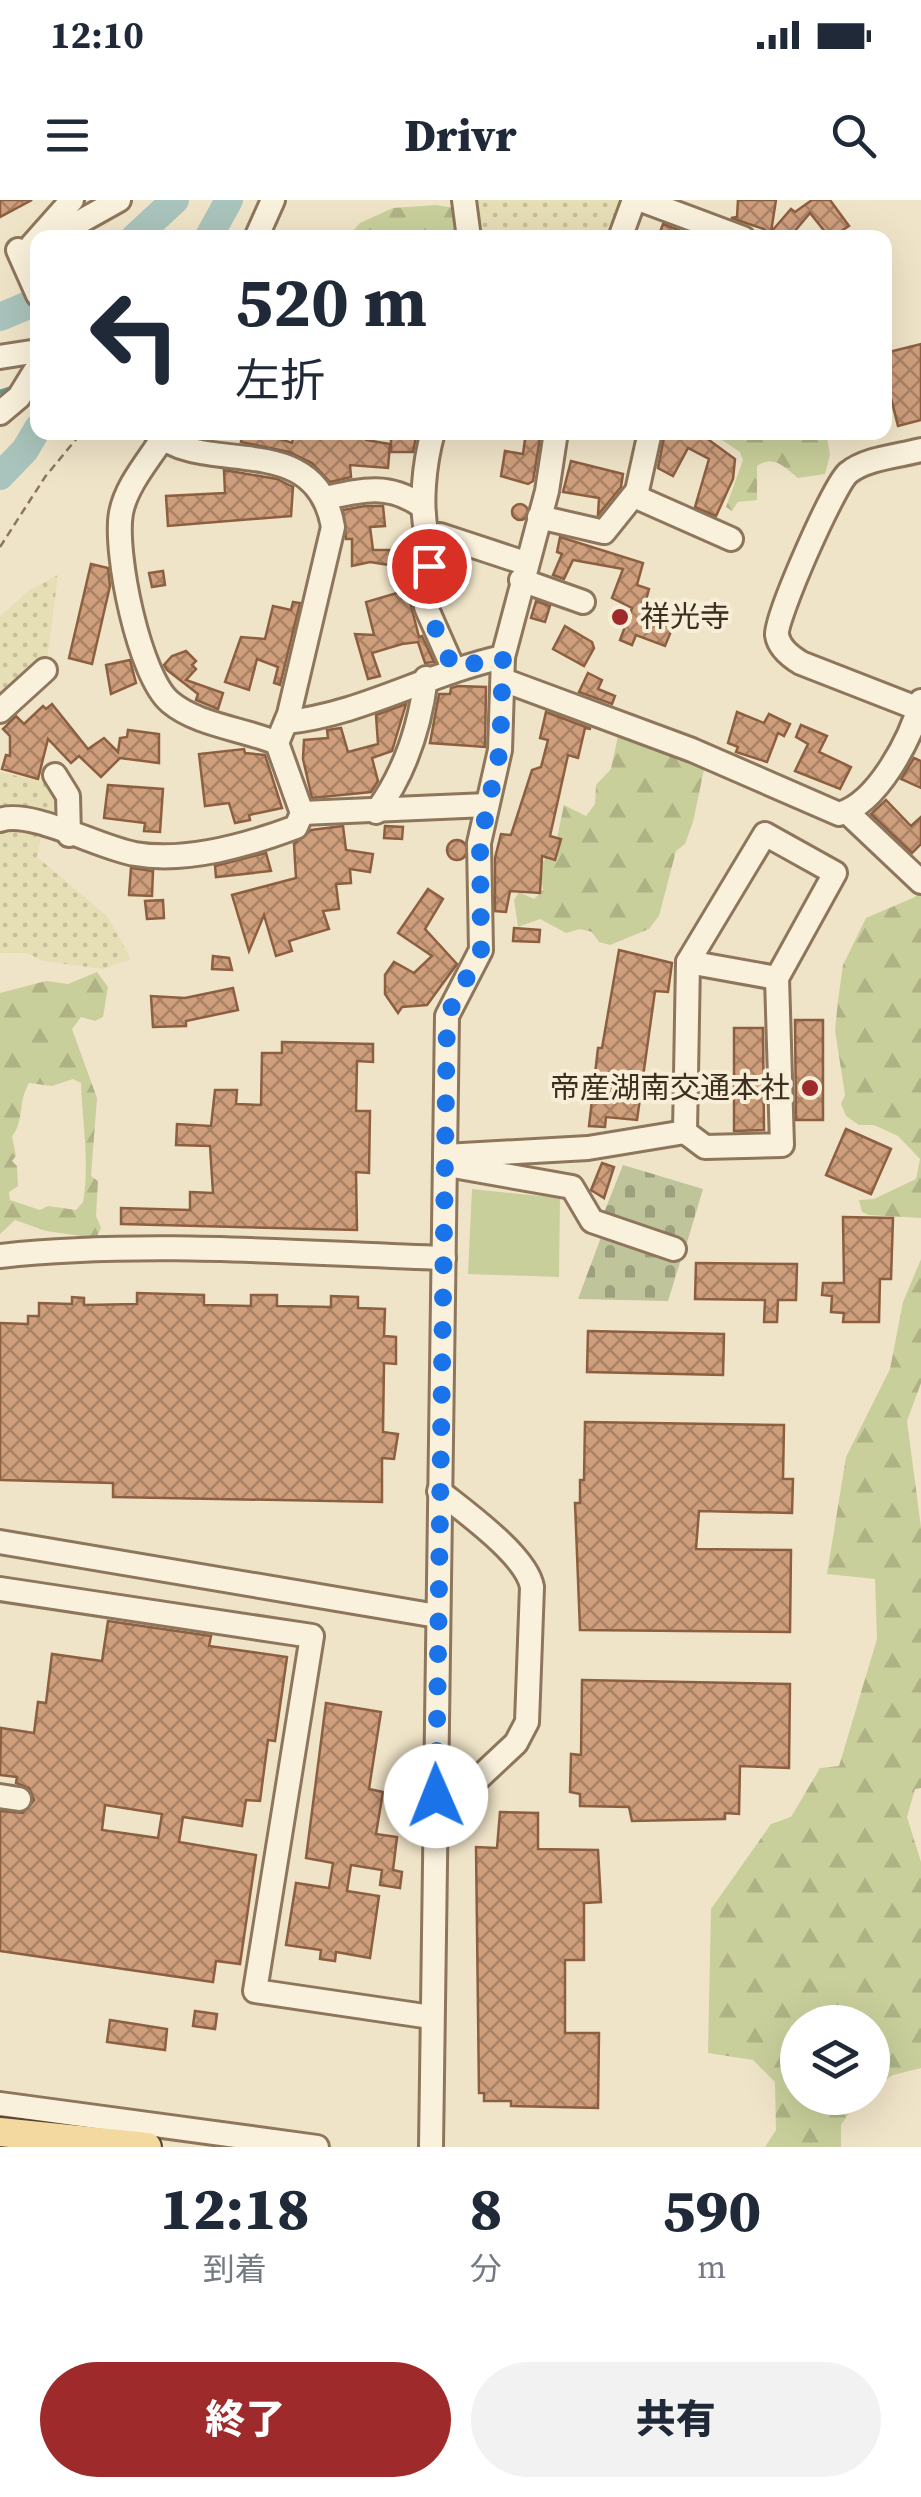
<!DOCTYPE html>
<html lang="ja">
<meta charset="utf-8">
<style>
body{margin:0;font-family:"Source Serif 4","Noto Sans JP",serif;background:#f2f2f3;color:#1f2937;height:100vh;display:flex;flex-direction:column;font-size:38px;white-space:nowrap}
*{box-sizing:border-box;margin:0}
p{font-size:32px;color:#747a83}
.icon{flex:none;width:55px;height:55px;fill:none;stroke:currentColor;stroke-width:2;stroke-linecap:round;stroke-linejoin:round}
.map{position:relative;height:1947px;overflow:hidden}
.side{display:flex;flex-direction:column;background:#fff;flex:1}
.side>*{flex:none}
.hud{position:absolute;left:30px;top:30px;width:862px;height:210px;border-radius:20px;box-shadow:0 10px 40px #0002;background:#fff;color:#1f2937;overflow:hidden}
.tools{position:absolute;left:780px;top:1805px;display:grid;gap:20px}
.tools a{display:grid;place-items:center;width:110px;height:110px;border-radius:50%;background:#fff;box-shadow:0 10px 40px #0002;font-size:50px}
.pin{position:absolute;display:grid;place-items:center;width:85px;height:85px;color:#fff;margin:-42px;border:5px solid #fff;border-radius:50%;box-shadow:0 2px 10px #0007}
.me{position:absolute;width:110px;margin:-55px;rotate:359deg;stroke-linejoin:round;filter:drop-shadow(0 0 8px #0008)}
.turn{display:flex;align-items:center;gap:35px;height:210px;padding:0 40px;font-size:45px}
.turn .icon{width:130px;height:130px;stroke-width:2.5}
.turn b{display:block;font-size:70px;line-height:85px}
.eta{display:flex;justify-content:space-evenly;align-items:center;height:170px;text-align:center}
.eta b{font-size:60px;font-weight:800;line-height:70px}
.action{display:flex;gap:20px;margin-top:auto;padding:20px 40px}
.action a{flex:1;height:115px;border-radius:60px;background:#9e2a2b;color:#fff;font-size:40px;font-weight:800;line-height:115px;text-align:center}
.action a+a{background:#f2f2f3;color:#1f2937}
.status{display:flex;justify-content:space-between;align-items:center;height:70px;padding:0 50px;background:#fff;direction:ltr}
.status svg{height:28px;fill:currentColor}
header{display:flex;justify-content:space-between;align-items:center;height:130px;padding:0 40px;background:#fff;font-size:45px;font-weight:800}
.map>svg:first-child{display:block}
</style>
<div class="status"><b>12:10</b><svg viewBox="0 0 49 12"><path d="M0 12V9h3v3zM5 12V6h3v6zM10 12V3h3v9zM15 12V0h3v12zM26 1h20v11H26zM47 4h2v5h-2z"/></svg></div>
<header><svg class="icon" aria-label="menu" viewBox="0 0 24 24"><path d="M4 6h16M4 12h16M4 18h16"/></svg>Drivr<svg class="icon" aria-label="search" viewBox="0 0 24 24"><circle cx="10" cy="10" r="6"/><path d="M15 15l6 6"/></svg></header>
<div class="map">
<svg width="921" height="1947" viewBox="0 0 921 1947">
<defs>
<pattern id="farmland-dots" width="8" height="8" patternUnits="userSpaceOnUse" patternTransform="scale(2.5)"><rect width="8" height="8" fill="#e6deb5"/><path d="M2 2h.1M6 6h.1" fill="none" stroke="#c6bf9b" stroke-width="1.8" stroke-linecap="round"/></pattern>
<pattern id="forest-firs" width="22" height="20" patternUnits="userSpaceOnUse" patternTransform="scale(2.5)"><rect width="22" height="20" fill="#c9cf9b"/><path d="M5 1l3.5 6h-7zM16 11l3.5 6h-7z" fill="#aeb285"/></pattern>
<pattern id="cemetery-stones" width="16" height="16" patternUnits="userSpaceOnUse" patternTransform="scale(2.5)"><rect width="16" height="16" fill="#bfc49a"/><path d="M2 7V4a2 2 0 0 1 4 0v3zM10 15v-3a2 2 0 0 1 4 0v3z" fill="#9ca07d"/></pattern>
<pattern id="building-cross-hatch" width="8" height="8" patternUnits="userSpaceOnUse" patternTransform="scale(2.5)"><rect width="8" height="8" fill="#cf9f7d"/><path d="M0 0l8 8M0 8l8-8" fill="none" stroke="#a98266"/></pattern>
</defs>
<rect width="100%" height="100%" fill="#f0e4c8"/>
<!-- farmland -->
<g fill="url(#farmland-dots)">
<polygon points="471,0 622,0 608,38 479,33"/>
<polygon points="58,375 47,461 0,501 0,416 30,390"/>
<polygon points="0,572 54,584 66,621 0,612"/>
<polygon points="12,625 42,633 37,657 107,716 131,759 103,769 43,761 27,753 0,753 0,632"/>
</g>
<!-- forest -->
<g fill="url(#forest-firs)" fill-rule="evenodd">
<polygon points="436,5 460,9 463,38 330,38 351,33 360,23 393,8"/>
<path d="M710 232 832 233 827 237 830 255 825 274 798 278C784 267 774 254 757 266V300L738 302 732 311 726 307 743 260 740 252Z"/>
<polygon points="619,531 705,565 693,622 685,644 676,651 659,716 649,729 610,745 599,742 592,732 580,729 566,733 540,719 518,727 514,700 519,692 534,699 543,690 540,665 555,647 564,605 586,616 595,604 596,585 611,569"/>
<polygon points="921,689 921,1018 869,1015 862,1012 859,1000 874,999 916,979 920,959 898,936 874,925 859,925 846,916 841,904 845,895 835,830 838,801 843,765 866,718 915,697"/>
<path d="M97 772 108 787 103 817 95 821 81 817 72 829 97 898 91 976 98 981 96 1016 101 1028 96 1038 46 1031 15 1020 0 1034V793L46 781 68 784ZM73 879 81 883C82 921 90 962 83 1002L76 1010 48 1006 40 1010 10 1000 9 992 18 986 17 966 12 961 16 956 12 936C24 923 18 901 29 883L52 886Z"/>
<polygon points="921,1059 921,1183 907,1221 921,1327 921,1588 915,1589 907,1617 921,1662 921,1868 893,1875 873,1888 872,1822 798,1822 798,1898 859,1898 841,1925 841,1947 765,1947 776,1930 775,1882 753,1860 708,1853 711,1709 771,1624 791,1617 820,1568 839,1566 877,1439 875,1379 827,1374 846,1257 890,1169 903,1102"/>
</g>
<!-- cemetery -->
<g fill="url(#cemetery-stones)">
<polygon points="623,965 703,989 686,1046 601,1020"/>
<polygon points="603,1032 682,1056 668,1101 578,1099"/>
</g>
<!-- garden -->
<polygon fill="#c9cf9b" points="472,989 560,998 559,1077 468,1074"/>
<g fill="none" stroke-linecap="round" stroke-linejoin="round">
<!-- stream -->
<polyline stroke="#6f938a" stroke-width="5" points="0,192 13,188"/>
<!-- river -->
<g stroke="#a9c4bc" stroke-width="28">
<polyline points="134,38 175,0"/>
<polyline points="208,38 229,0"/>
<polyline points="0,117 38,101"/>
<polyline points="0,276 25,250 38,228"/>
</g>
</g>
<!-- building -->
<g fill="url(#building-cross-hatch)" stroke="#8d5f41" stroke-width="2.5" fill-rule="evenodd">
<polygon points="0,0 32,0 0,17"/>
<polygon points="738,0 776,0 771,32 791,9 795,12 812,0 830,0 849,26 830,38 810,13 789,38 766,38 769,34 764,29 731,18 737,17"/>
<polygon points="663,24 699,38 660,32"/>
<polygon points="921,144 921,220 898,226 885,174 885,153"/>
<polygon points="259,232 292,243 294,234 320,239 321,232 366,232 366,240 390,244 388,268 350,265 351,277 330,282 312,263 289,252 241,242 243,233"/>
<polygon points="391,232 417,232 413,252 391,252"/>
<polygon points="526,232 541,232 533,281 528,284 501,276 505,251 523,254"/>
<polygon points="665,232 698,232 735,259 733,279 716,316 695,307 709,259 688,248 673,276 658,268"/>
<polygon points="571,261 623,274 621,287 598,315 599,298 563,292"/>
<polygon points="224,270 277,279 293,287 291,316 168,326 166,296 225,293"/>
<circle cx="520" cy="312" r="8"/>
<polygon points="365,306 383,306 385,326 370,327 373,350 401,350 396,366 370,362 352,366 352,339 346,339 343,310"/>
<polygon points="560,337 643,363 637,385 649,389 643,411 674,424 665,446 636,435 632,445 620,440 632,408 612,398 623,369 573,360 564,379 553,375 562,354 557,352"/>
<polygon points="91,364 108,368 110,386 92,464 69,458"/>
<polygon points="163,371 165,385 152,387 149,373"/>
<polygon points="407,390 419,437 422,436 434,462 425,463 418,442 402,444 372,453 380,476 368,479 355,434 374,435 366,402"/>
<polygon points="536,401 550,406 545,422 531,418"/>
<polygon points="293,402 300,403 280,485 274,483 278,467 257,459 249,490 225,482 241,437 265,439 273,406 291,410"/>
<polygon points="565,426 592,442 594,448 584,466 553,449"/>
<polygon points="186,451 196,461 192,465 196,469 186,480 223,493 218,509 196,500 198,494 167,470 164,465 172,456"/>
<polygon points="130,460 136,483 111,494 106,465"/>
<polygon points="588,473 602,480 598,489 615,496 612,504 579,492"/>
<polygon points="458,486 486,487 485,547 430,543 439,494 450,494 451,488"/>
<polygon points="52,504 88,549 104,538 118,552 120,538 127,537 128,530 159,534 159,563 120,558 101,577 79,556 71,563 48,539 38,579 2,569 6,555 10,556 10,536 3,529 16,516 24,524 43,506 46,509"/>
<polygon points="406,504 392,551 372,558 378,581 371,592 312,598 303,559 304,540 328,538 327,530 341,528 348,552 378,544 376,515"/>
<polygon points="546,512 591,529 585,528 578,558 568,555 550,636 561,639 555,660 542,656 540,693 510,691 506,712 495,711 495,658 501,634 511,635 532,570 541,567 548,540 540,538"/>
<polygon points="737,512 764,523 769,514 790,524 784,536 778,533 767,562 736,552 738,547 728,543"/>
<polygon points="801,525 827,536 819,552 851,567 840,589 795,571 808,544 796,537"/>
<polygon points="244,549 245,553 265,555 282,608 249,615 250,620 235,623 229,603 205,606 199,554"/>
<polygon points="914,558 921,561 921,588 901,579"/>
<polygon points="108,585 163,589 160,632 144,631 145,623 104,618"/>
<polygon points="886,600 911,626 921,617 921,644 912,653 871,614"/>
<polygon points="343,626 346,650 373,654 370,672 350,669 351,683 336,684 339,709 323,711 329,729 289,741 292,751 276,756 264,715 249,751 232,695 296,678 294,644 311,630"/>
<polygon points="385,626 403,627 402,639 384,638"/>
<circle cx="457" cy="650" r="10"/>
<polygon points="266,653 271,671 216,677 215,666"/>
<polygon points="131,668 153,671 152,696 129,695"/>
<polygon points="428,689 443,699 425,729 457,764 427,805 402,807 398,813 385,794 385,775 394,762 414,773 432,756 398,733"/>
<polygon points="163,700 164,718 147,719 145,701"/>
<polygon points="514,728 540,730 539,742 513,741"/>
<polygon points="619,750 672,763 668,792 655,791 637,920 606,917 605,927 589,926 598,848 602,848"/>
<polygon points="213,756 229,758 232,770 212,769"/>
<polygon points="233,788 238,810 186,821 186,826 153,827 151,796 185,798"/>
<polygon points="795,820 823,820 823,920 796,920"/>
<polygon points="734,828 763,828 764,930 734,931"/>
<polygon points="282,842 373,844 373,862 357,861 356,911 370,911 369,973 356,972 357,1030 121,1024 121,1008 190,1010 190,992 213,993 210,946 176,945 177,924 211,926 215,890 237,890 236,904 261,905 262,853 282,853"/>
<polygon points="846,929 891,949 871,994 826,975"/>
<polygon points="602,963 614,967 604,998 591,990"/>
<polygon points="843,1017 893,1018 891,1079 880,1079 879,1122 843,1122 844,1113 831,1112 832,1096 822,1095 823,1083 844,1083"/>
<polygon points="696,1063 797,1064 796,1100 778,1100 777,1122 764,1122 765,1100 695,1099"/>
<polygon points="137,1093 204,1095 204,1105 251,1106 251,1095 277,1095 277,1106 331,1107 331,1096 358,1097 358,1108 385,1109 384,1136 396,1137 396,1164 384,1163 383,1232 398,1234 394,1259 382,1258 382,1302 113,1297 113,1283 0,1280 0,1123 28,1124 28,1116 39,1116 39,1103 72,1104 72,1097 84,1098 84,1105 137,1104"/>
<polygon points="588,1131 724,1134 723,1175 587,1172"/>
<polygon points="585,1222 784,1225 783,1279 793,1279 792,1313 699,1311 696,1349 791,1350 790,1432 580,1430 575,1303 580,1303 580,1280 584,1280"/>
<path d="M108 1421 211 1436 209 1446 287 1457 275 1541 268 1540 260 1601 246 1600 242 1626 183 1617 179 1642 256 1655 240 1764 216 1761 213 1782 0 1751V1611L23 1613 34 1600 29 1588 16 1583 17 1577 0 1575 1 1528 34 1533 38 1502 46 1503 52 1454 102 1461ZM105 1605 162 1614 158 1638 102 1630Z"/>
<polygon points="582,1480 790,1484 789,1568 740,1566 739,1614 725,1613 725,1619 632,1621 629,1607 580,1606 580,1594 570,1592 571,1554 581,1555"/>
<polygon points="326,1503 381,1512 369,1589 383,1592 376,1634 397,1637 393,1670 402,1672 400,1688 380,1685 382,1670 351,1665 347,1691 379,1696 370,1758 336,1752 335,1761 320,1759 321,1750 286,1745 296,1683 329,1688 333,1663 306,1658"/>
<polygon points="500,1612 538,1613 538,1649 598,1650 601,1702 584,1703 584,1760 565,1760 565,1833 599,1833 598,1908 511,1906 511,1901 484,1901 484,1893 479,1893 476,1647 497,1648"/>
<polygon points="195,1811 217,1814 215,1829 193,1826"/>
<polygon points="110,1820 167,1829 165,1850 107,1842"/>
</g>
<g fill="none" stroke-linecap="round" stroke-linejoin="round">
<defs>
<g id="minor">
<polyline points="464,0 469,38"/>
<polyline points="641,0 743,38"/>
<polyline points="51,38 119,0"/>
<polyline points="256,38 273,0"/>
<polyline points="620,38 634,0"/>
<polyline points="32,45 72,0"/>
<polyline points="18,50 38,95"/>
<polyline points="0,157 38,151"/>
<polyline points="0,213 19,197 38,166"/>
<path d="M155 232C204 278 316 227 333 327L289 514 277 543"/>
<path d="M433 232C424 264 420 306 427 336L440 335 525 363"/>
<path d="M162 239C148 261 126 286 121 313 114 352 139 476 170 502 197 525 244 529 277 543L302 613 487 605"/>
<polyline points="634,296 731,339"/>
<path d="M326 298C362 290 388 283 420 305"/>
<polyline points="539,317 604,332 637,291 650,232"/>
<polyline points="427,336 426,407 453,468"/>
<polyline points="521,380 583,402"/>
<path d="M503 480 692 550 839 614C878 603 911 538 921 501"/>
<path d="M919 509 801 463C791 457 779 448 777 435 775 418 834 285 848 273 866 258 899 256 921 250"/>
<polyline points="0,511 45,470"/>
<path d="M286 522C360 515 429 473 503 457"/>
<polyline points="55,575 68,596 69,635"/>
<path d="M376 612C405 573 420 526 426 478"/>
<polyline points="847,612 921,682"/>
<path d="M0 620C31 609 99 648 135 654 187 663 248 645 296 627L302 613"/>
<polyline points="688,762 777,778"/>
<polyline points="445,956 588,948 685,932 688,762 765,634 835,673 777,778 782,945 705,947 685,932"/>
<polyline points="453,966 572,987 592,1021 674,1049"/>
<path d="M0 1056C146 1040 297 1053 444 1058"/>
<polyline points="0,1342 437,1416"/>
<polyline points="0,1389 312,1436 255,1791 431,1817"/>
<polyline points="0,1596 19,1599"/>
<path d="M436 1618 516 1543 527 1522 532 1387C527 1356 465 1312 439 1291"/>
<polyline points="0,1904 317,1947"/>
<polyline points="431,1947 447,816 481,750 479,643 500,550 503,457 547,291 556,232"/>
</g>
<polyline id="major" points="0,1932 147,1947"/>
</defs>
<!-- minor casing -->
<use href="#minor" stroke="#8d765c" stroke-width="28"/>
<!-- major casing -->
<use href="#major" stroke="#5b4430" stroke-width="32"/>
<!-- path -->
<polyline stroke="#8d765c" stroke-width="2.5" stroke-dasharray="8 5" stroke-linecap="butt" points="0,347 45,277 82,232"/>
<!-- minor -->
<use href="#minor" stroke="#faf1dc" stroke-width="22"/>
<!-- major -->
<use href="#major" stroke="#f3d9a0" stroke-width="28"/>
</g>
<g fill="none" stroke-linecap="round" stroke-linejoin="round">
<!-- route -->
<polyline stroke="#1a73e8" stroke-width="18" stroke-dasharray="0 32.4" points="429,366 426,407 453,468 503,457 500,550 480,643 481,750 447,816 436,1596"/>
</g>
<!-- markers -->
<g fill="#9e2a2b" stroke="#f7eed8" stroke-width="4">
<circle cx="620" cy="417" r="10"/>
<circle cx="810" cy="888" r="10"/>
</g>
<g text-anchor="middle" stroke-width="8" stroke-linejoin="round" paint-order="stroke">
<!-- poi labels -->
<g font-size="30" fill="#3d2e20" stroke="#f7eed8" text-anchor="start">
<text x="640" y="427">祥光寺</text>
<text x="790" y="898" text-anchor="end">帝産湖南交通本社</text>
</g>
</g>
</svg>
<div class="tools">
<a><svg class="icon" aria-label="layers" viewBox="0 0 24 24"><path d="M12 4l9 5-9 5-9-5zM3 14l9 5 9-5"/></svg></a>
</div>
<div class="pin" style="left:429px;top:366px;background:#d93025"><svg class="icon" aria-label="arrive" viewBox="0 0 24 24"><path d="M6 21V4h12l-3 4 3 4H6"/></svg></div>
<svg class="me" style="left:436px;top:1596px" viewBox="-20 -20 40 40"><circle r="19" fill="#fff"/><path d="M0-13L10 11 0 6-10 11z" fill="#1a73e8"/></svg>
<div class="hud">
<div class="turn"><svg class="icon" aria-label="left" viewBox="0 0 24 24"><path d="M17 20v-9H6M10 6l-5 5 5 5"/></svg><div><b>520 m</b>左折</div></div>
</div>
</div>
<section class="side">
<div class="eta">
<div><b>12:18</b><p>到着</p></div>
<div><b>8</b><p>分</p></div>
<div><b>590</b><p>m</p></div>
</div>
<div class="action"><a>終了</a><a>共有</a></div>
</section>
